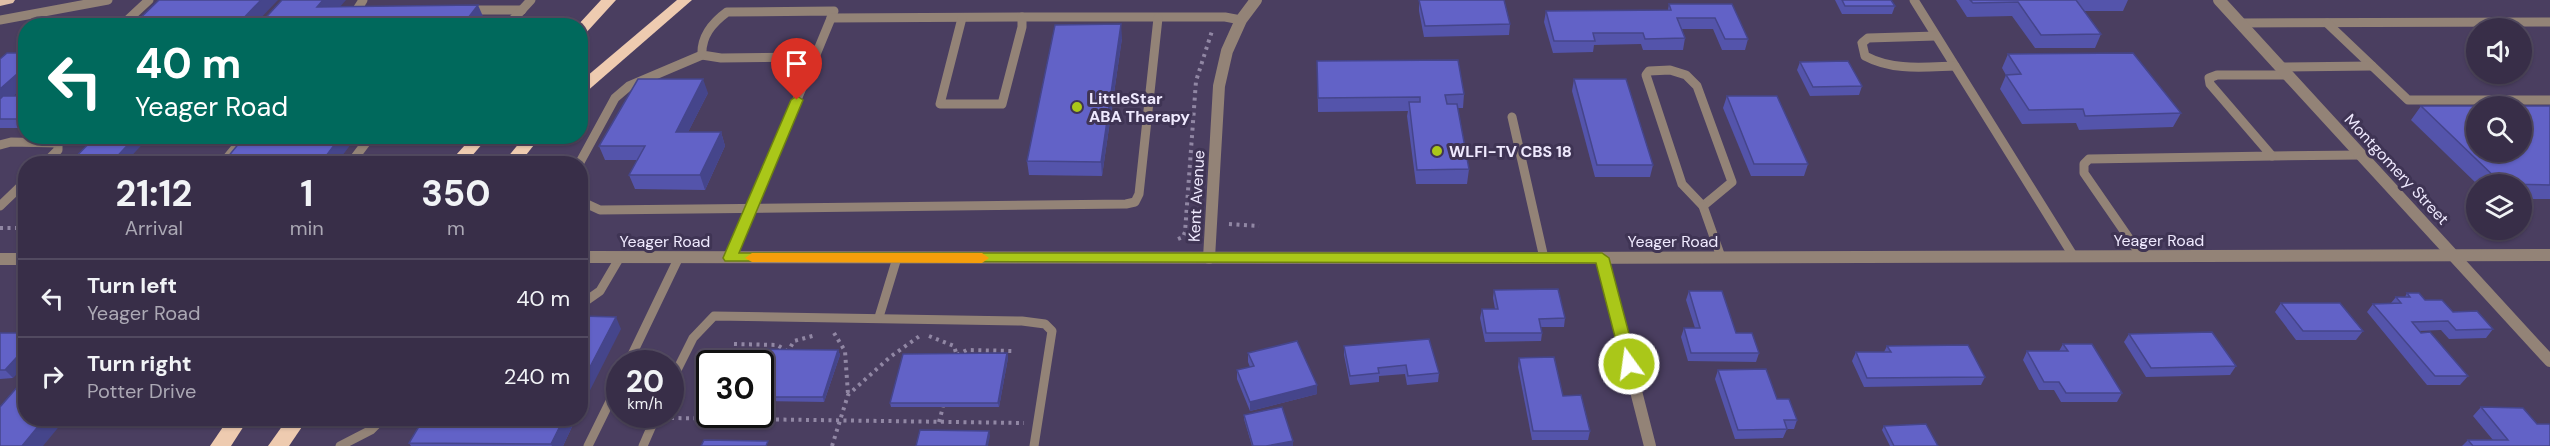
<!DOCTYPE html>
<style>
body{margin:0;font-family:"DM Sans",sans-serif;background:#433a52;color:#f1f3f6;height:100vh;display:flex;flex-direction:column;font-size:22px;white-space:nowrap}
*{box-sizing:border-box;margin:0}
p{font-size:20px;color:#aba8b4}
.icon{flex:none;width:33px;height:33px;fill:none;stroke:currentColor;stroke-width:2;stroke-linecap:round;stroke-linejoin:round}
.map{position:relative;flex:1;overflow:hidden}
.panel{position:absolute;left:18px;top:156px;width:570px;height:270px;display:flex;flex-direction:column;background:#382e48;border-radius:24px;box-shadow:0 2px 4px #0004,0 0 0 2px #524a60}
.panel>*{flex:none}
.hud{position:absolute;left:18px;top:18px;width:570px;height:126px;border-radius:24px;box-shadow:0 2px 4px #0004,0 0 0 2px #524a60;background:#00695c;color:#fff;overflow:hidden}
.fabs{position:absolute;left:2466px;top:18px;display:grid;gap:12px}
.fabs a{display:grid;place-items:center;width:66px;height:66px;border-radius:50%;background:#382e48;box-shadow:0 2px 4px #0004,0 0 0 2px #524a60;font-size:30px}
.speed{position:absolute;left:606px;top:350px;display:flex;gap:12px;font-size:30px;font-weight:700;text-align:center}
.speed>*{display:grid;place-content:center;width:78px;height:78px;border-radius:50%;background:#382e48;box-shadow:0 2px 4px #0004,0 0 0 2px #524a60;line-height:1}
.speed small{font-size:15px;font-weight:400}
.speed .limit{border:3px solid #111;border-radius:9px;background:#fff;color:#111}
.pin{position:absolute;display:grid;place-items:center;width:51px;height:51px;color:#fff;margin:-62px -26px;border-radius:50% 50% 50% 0;rotate:-45deg;box-shadow:0 0 6px #0007}
.pin .icon{rotate:45deg}
.me{position:absolute;width:66px;margin:-33px;rotate:346deg;stroke-linejoin:round;filter:drop-shadow(0 0 4px #0008)}
.turn{display:flex;align-items:center;gap:21px;height:126px;padding:0 18px;font-size:27px}
.turn .icon{width:78px;height:78px;stroke-width:2.5}
.turn b{display:block;font-size:42px;line-height:51px}
.eta{display:flex;justify-content:space-evenly;align-items:center;height:102px;text-align:center}
.eta b{font-size:36px;font-weight:700;line-height:42px}
ul{padding:0;list-style:none}
li{display:flex;align-items:center;gap:18px;height:78px;padding:0 18px;border-top:2px solid #524a60}
li div{flex:1}
li b{display:block;font-size:22px}
li em{font-style:normal}
.map>svg:first-child{display:block}
</style>
<div class="map">
<svg width="2550" height="446" viewBox="0 0 2550 446">
<rect width="100%" height="100%" fill="#4a3e60"/>
<g fill="none" stroke-linecap="round" stroke-linejoin="round">
<!-- path -->
<g stroke="#9187a4" stroke-width="4" stroke-dasharray="3 4.5" stroke-linecap="butt">
<polyline points="1229,224 1259,226"/>
<polyline points="0,228 26,228"/>
<polyline points="1178,239 1183,237 1185,232 1196,81 1212,31"/>
<polyline points="834,333 845,351 848,394"/>
<polyline points="929,336 954,346 957,356"/>
<polyline points="734,344 777,345 787,351"/>
<polyline points="787,353 794,341 816,335"/>
<polyline points="957,355 967,350 1014,351"/>
<polyline points="671,418 1024,423"/>
<polyline points="763,419 769,401"/>
<polyline points="939,422 943,407"/>
<polyline points="832,446 848,395 890,357 921,335"/>
</g>
<!-- service -->
<g stroke="#938377" stroke-width="9">
<polyline points="363,0 358,8 366,11"/>
<polyline points="1914,0 2074,257"/>
<polyline points="470,10 522,10"/>
<path d="M834 11 815 57 721 58 702 55C701 36 712 23 727 12Z"/>
<polyline points="831,18 1022,17"/>
<polyline points="962,18 940,104 1002,104 1022,27 1022,17 1225,17 1241,20"/>
<polyline points="0,20 108,0"/>
<polyline points="2240,23 2550,22"/>
<polyline points="2327,23 2408,100 2550,100"/>
<polyline points="121,26 149,0"/>
<polyline points="507,26 531,0"/>
<path d="M1936 36 1868 38 1862 43 1865 56C1893 71 1924 67 1955 66"/>
<polyline points="2280,67 2372,66"/>
<polygon points="1670,70 1686,75 1697,86 1732,182 1703,206 1682,184 1646,75 1649,71"/>
<polyline points="1512,117 1544,258"/>
<polyline points="0,145 11,142 58,143 58,150 44,164"/>
<polyline points="2272,156 2361,155"/>
<polyline points="222,164 245,136"/>
<polyline points="350,164 371,136"/>
<polyline points="579,164 615,98 629,86 702,55"/>
<polyline points="580,197 587,204 600,210 1126,204 1135,202 1139,194 1158,18"/>
<polyline points="0,206 26,181"/>
<polyline points="1703,206 1721,257"/>
<polyline points="2142,257 2084,173 2084,164 2089,159 2272,156 2210,84 2209,78 2217,75 2288,75"/>
<polyline points="730,258 815,57"/>
<polyline points="580,305 600,291 620,257"/>
<polyline points="879,317 897,258"/>
<polyline points="628,363 679,257"/>
<polyline points="670,384 693,338 714,316 1022,321 1045,324 1052,331 1034,446"/>
<polyline points="340,446 371,430 383,418"/>
<polyline points="588,446 620,381"/>
<polyline points="643,446 657,414"/>
</g>
<!-- minor -->
<g stroke="#938377" stroke-width="12">
<polyline points="2219,0 2550,361"/>
<polyline points="1209,258 1219,86 1227,51 1241,20 1256,0"/>
<polyline points="1602,258 1650,446"/>
</g>
<!-- tertiary -->
<g stroke="#938377" stroke-width="12">
<polyline points="580,257 1544,258 2550,255"/>
<polyline points="0,259 26,259"/>
</g>
<!-- primary -->
<polygon fill="#dfbfa7" fill-rule="evenodd" points="0,0 15,0 13,3 0,6"/>
<!-- trunk -->
<g fill="#eecbb0" fill-rule="evenodd">
<polygon points="601,0 616,0 585,34 580,35 580,26 577,26"/>
<polygon points="677,0 692,0 585,93 580,94 580,82"/>
<polygon points="473,136 489,136 465,164 448,164"/>
<polygon points="525,136 541,136 519,164 502,164"/>
<polygon points="229,418 249,418 231,446 210,446"/>
<polygon points="288,418 308,418 289,446 268,446"/>
</g>
</g>
<!-- wall -->
<g fill="#5454ab">
<polygon points="1419,0 1510,24 1509,35 1424,37 1419,11"/>
<polygon points="1835,0 1891,0 1895,6 1892,14 1842,14"/>
<polygon points="1956,0 2128,0 2123,11 2084,11 2101,34 2095,48 2035,48 2012,16 1967,17"/>
<polygon points="1669,4 1732,4 1748,39 1745,50 1722,50 1713,29 1682,29 1685,38 1683,50 1643,50 1641,44 1594,45 1593,52 1553,53 1544,22 1546,11 1668,10"/>
<polygon points="1122,38 1102,176 1029,175 1027,161"/>
<polygon points="26,52 26,85 13,96 26,96 26,128 0,128 0,59"/>
<polygon points="2008,54 2181,113 2173,127 2079,130 2076,123 2022,124 2000,89 2006,75 2002,68"/>
<polygon points="1317,61 1464,94 1463,108 1458,108 1469,169 1467,184 1416,184 1407,116 1408,111 1318,112"/>
<polygon points="1800,62 1862,86 1859,95 1810,96 1797,70"/>
<polygon points="1574,79 1653,165 1650,177 1595,177 1572,91"/>
<polygon points="708,93 688,132 721,132 725,146 705,190 635,189 629,175 637,160 605,160 599,146"/>
<polygon points="1727,96 1808,164 1804,176 1751,176 1723,108"/>
<polygon points="2421,106 2550,106 2550,199 2522,199 2522,184 2477,184 2411,120"/>
<polygon points="1494,290 1565,318 1564,327 1541,327 1542,333 1541,341 1485,342 1480,318 1482,309 1495,309 1493,298"/>
<polygon points="1689,291 1759,353 1756,362 1688,361 1681,337 1684,328 1695,328 1686,300"/>
<polygon points="2407,293 2493,329 2486,338 2449,339 2441,330 2419,331 2468,376 2460,385 2427,385 2367,312 2373,304 2391,303 2396,297 2405,297"/>
<polygon points="2281,303 2363,331 2356,340 2296,340 2275,312"/>
<polygon points="0,333 13,378 0,379"/>
<polygon points="2129,334 2236,366 2230,375 2146,377 2124,342"/>
<polygon points="2063,344 2122,393 2117,402 2061,402 2054,390 2039,390 2023,360 2027,351 2059,351"/>
<polygon points="1344,346 1439,373 1438,382 1407,385 1405,374 1379,376 1379,382 1350,385 1344,355"/>
<polygon points="1887,346 1985,377 1981,385 1864,387 1852,361 1856,352 1884,352"/>
<polygon points="838,350 840,355 824,402 760,401 760,363"/>
<polygon points="1007,353 1008,358 999,407 891,407 890,403"/>
<polygon points="1248,353 1317,385 1317,394 1250,411 1237,379 1237,370 1250,367 1248,362"/>
<polygon points="1519,358 1563,396 1590,431 1588,440 1532,440 1518,367"/>
<polygon points="1718,370 1777,399 1797,420 1794,429 1787,429 1783,438 1735,439 1715,379"/>
<polygon points="2481,407 2537,424 2550,446 2462,446 2468,440 2493,440 2473,416"/>
<polygon points="1244,415 1293,441 1293,446 1252,446 1244,419"/>
<polygon points="424,418 576,418 563,446 411,446 409,443"/>
<polygon points="1884,426 1938,446 1890,446 1882,430"/>
</g>
<!-- shaded-wall -->
<g fill="#45458b">
<polygon points="261,0 278,0 253,26 236,26"/>
<polygon points="323,0 346,0 326,23 317,7"/>
<polygon points="478,5 485,21 482,26 462,26"/>
<polygon points="1121,24 1122,38 1102,176 1101,162"/>
<polygon points="26,66 26,85 0,108 0,89"/>
<polygon points="703,79 708,93 681,146 676,132"/>
<polygon points="721,132 725,146 705,190 700,175"/>
<polygon points="136,136 150,136 124,164 110,164"/>
<polygon points="341,136 347,136 351,144 336,164 320,164"/>
<polygon points="616,317 621,329 580,410 580,386"/>
<polygon points="26,347 26,365 13,378 5,370"/>
<polygon points="838,350 840,355 824,402 823,397"/>
<polygon points="1007,353 1008,358 999,407 998,403"/>
<polygon points="1317,385 1317,394 1250,411 1250,402"/>
<polygon points="45,418 66,418 43,446 22,446"/>
<polygon points="564,418 576,418 563,446 552,446 551,444"/>
<polygon points="989,431 990,436 988,446 986,446"/>
<polygon points="1293,441 1293,446 1266,446"/>
</g>
<!-- building -->
<g fill="#6262c7" stroke="#45458b" stroke-width="1.5" fill-rule="evenodd">
<polygon points="159,0 261,0 236,26 132,26"/>
<polygon points="282,0 323,0 317,7 478,5 462,26 258,26"/>
<polygon points="1419,0 1504,0 1510,24 1425,26"/>
<polygon points="1842,0 1891,0 1895,6 1845,6"/>
<polygon points="1970,0 2076,0 2101,34 2041,35 2018,2 1973,3"/>
<polygon points="1669,4 1732,4 1748,39 1725,39 1715,18 1677,18 1685,38 1645,39 1643,33 1593,33 1595,41 1554,41 1546,11 1671,10"/>
<polygon points="1121,24 1101,162 1027,161 1055,25"/>
<polygon points="26,52 26,66 0,89 0,59 7,53 24,53"/>
<polygon points="2133,53 2181,113 2085,116 2083,109 2029,110 2006,75 2021,74 2008,54"/>
<polygon points="1458,60 1464,94 1445,95 1447,104 1457,104 1469,169 1417,170 1409,102 1420,102 1420,97 1318,98 1317,61"/>
<polygon points="1848,61 1862,86 1813,87 1800,62"/>
<polygon points="638,79 703,79 676,132 721,132 700,175 629,175 645,146 599,146"/>
<polygon points="1574,79 1626,79 1653,165 1597,165"/>
<polygon points="3,96 26,96 26,119 0,119 0,99"/>
<polygon points="1727,96 1777,96 1808,164 1754,164"/>
<path d="M2421 106H2550V185L2502 184ZM2476 106H2522V152H2476Z"/>
<polygon points="96,136 136,136 110,164 69,164"/>
<polygon points="245,136 341,136 320,164 222,164"/>
<polygon points="1558,289 1565,318 1539,319 1542,333 1486,333 1482,309 1498,309 1494,290"/>
<polygon points="1689,291 1722,291 1736,333 1752,333 1759,353 1691,353 1684,328 1700,328"/>
<polygon points="2407,293 2419,293 2425,300 2442,300 2453,312 2477,311 2493,329 2456,330 2448,321 2412,322 2421,333 2430,332 2468,376 2435,376 2373,304 2401,303 2396,297 2410,297"/>
<polygon points="2281,303 2340,303 2363,331 2303,331"/>
<polygon points="580,316 616,317 580,386"/>
<polygon points="2212,332 2236,366 2151,368 2129,334"/>
<polygon points="0,333 26,333 26,347 5,370 0,370"/>
<polygon points="1429,339 1439,373 1408,376 1406,365 1378,368 1379,373 1350,376 1344,346"/>
<polygon points="1297,341 1317,385 1250,402 1237,370 1254,366 1248,353"/>
<polygon points="2063,344 2092,344 2122,393 2066,393 2059,382 2044,382 2027,351 2068,351"/>
<polygon points="1968,345 1985,377 1867,378 1856,352 1891,352 1887,346"/>
<polygon points="737,349 838,350 823,397 760,397 760,363 731,363"/>
<polygon points="1007,353 998,403 890,403 903,354"/>
<polygon points="1554,357 1563,396 1581,395 1590,431 1533,431 1519,358"/>
<polygon points="1766,369 1777,399 1789,399 1797,420 1784,420 1787,429 1738,430 1718,370"/>
<polygon points="19,385 26,385 26,418 45,418 22,446 0,446 0,407"/>
<polygon points="1282,407 1293,441 1266,446 1253,446 1244,415"/>
<polygon points="2481,407 2523,408 2537,424 2549,424 2550,425 2550,446 2473,446 2468,440 2508,440"/>
<polygon points="424,418 564,418 551,444 409,443"/>
<polygon points="1926,424 1938,446 1894,446 1884,426"/>
<polygon points="920,430 989,431 986,446 916,446"/>
<polygon points="704,440 768,441 766,446 701,446"/>
</g>
<!-- route -->
<polygon fill="#aac719" stroke="#6e8110" stroke-width="1.5" points="797,96 803,100 739,253 1602,253 1609,258 1637,364 1635,368 1624,368 1622,364 1596,263 725,261 723,258 791,100"/>
<!-- slow -->
<polygon fill="#f59e0b" points="752,253 982,253 989,258 982,263 752,262 745,258"/>
<!-- markers -->
<g fill="#aac719" stroke="#3f3454" stroke-width="2">
<circle cx="1077" cy="107" r="6"/>
<circle cx="1437" cy="151" r="6"/>
</g>
<g text-anchor="middle" stroke-width="6" stroke-linejoin="round" paint-order="stroke">
<!-- poi labels -->
<g font-size="16" font-weight="bold" fill="#efe9fe" stroke="#3f3454" text-anchor="start">
<text x="1089" y="104">LittleStar<tspan x="1089" dy="18">ABA Therapy</tspan></text>
<text x="1449" y="157">WLFI-TV CBS 18</text>
</g>
<!-- street labels -->
<g font-size="16" fill="#efe9fe" stroke="#3f3454">
<text transform="translate(2397 169) rotate(47)" y="6">Montgomery Street</text>
<text transform="translate(1196 196) rotate(-87)" y="6">Kent Avenue</text>
<text x="2159" y="246">Yeager Road</text>
<text x="665" y="247">Yeager Road</text>
<text x="1673" y="247">Yeager Road</text>
</g>
</g>
</svg>
<div class="fabs">
<a><svg class="icon" aria-label="sound" viewBox="0 0 24 24"><path d="M4 9h4l5-4v14l-5-4H4zM17 9q2 3 0 6"/></svg></a>
<a><svg class="icon" aria-label="search" viewBox="0 0 24 24"><circle cx="10" cy="10" r="6"/><path d="M15 15l6 6"/></svg></a>
<a><svg class="icon" aria-label="layers" viewBox="0 0 24 24"><path d="M12 4l9 5-9 5-9-5zM3 14l9 5 9-5"/></svg></a>
</div>
<div class="speed"><div>20<small>km/h</small></div><div class="limit">30</div></div>
<div class="pin" style="left:797px;top:100px;background:#d93025"><svg class="icon" aria-label="arrive" viewBox="0 0 24 24"><path d="M6 21V4h12l-3 4 3 4H6"/></svg></div>
<svg class="me" style="left:1629px;top:364px" viewBox="-20 -20 40 40"><circle r="17" fill="#aac719" stroke="#fff" stroke-width="3"/><path d="M0-11L8 9 0 5-8 9z" fill="#fff"/></svg>
<div class="hud">
<div class="turn"><svg class="icon" aria-label="left" viewBox="0 0 24 24"><path d="M17 20v-9H6M10 6l-5 5 5 5"/></svg><div><b>40 m</b>Yeager Road</div></div>
</div>
<section class="panel">
<div class="eta">
<div><b>21:12</b><p>Arrival</p></div>
<div><b>1</b><p>min</p></div>
<div><b>350</b><p>m</p></div>
</div>
<ul>
<li><svg class="icon" aria-label="left" viewBox="0 0 24 24"><path d="M17 20v-9H6M10 6l-5 5 5 5"/></svg><div><b>Turn left</b><p>Yeager Road</p></div><em>40 m</em></li>
<li><svg class="icon" aria-label="right" viewBox="0 0 24 24"><path d="M7 20v-9h11M14 6l5 5-5 5"/></svg><div><b>Turn right</b><p>Potter Drive</p></div><em>240 m</em></li>
</ul>
</section>
</div>
